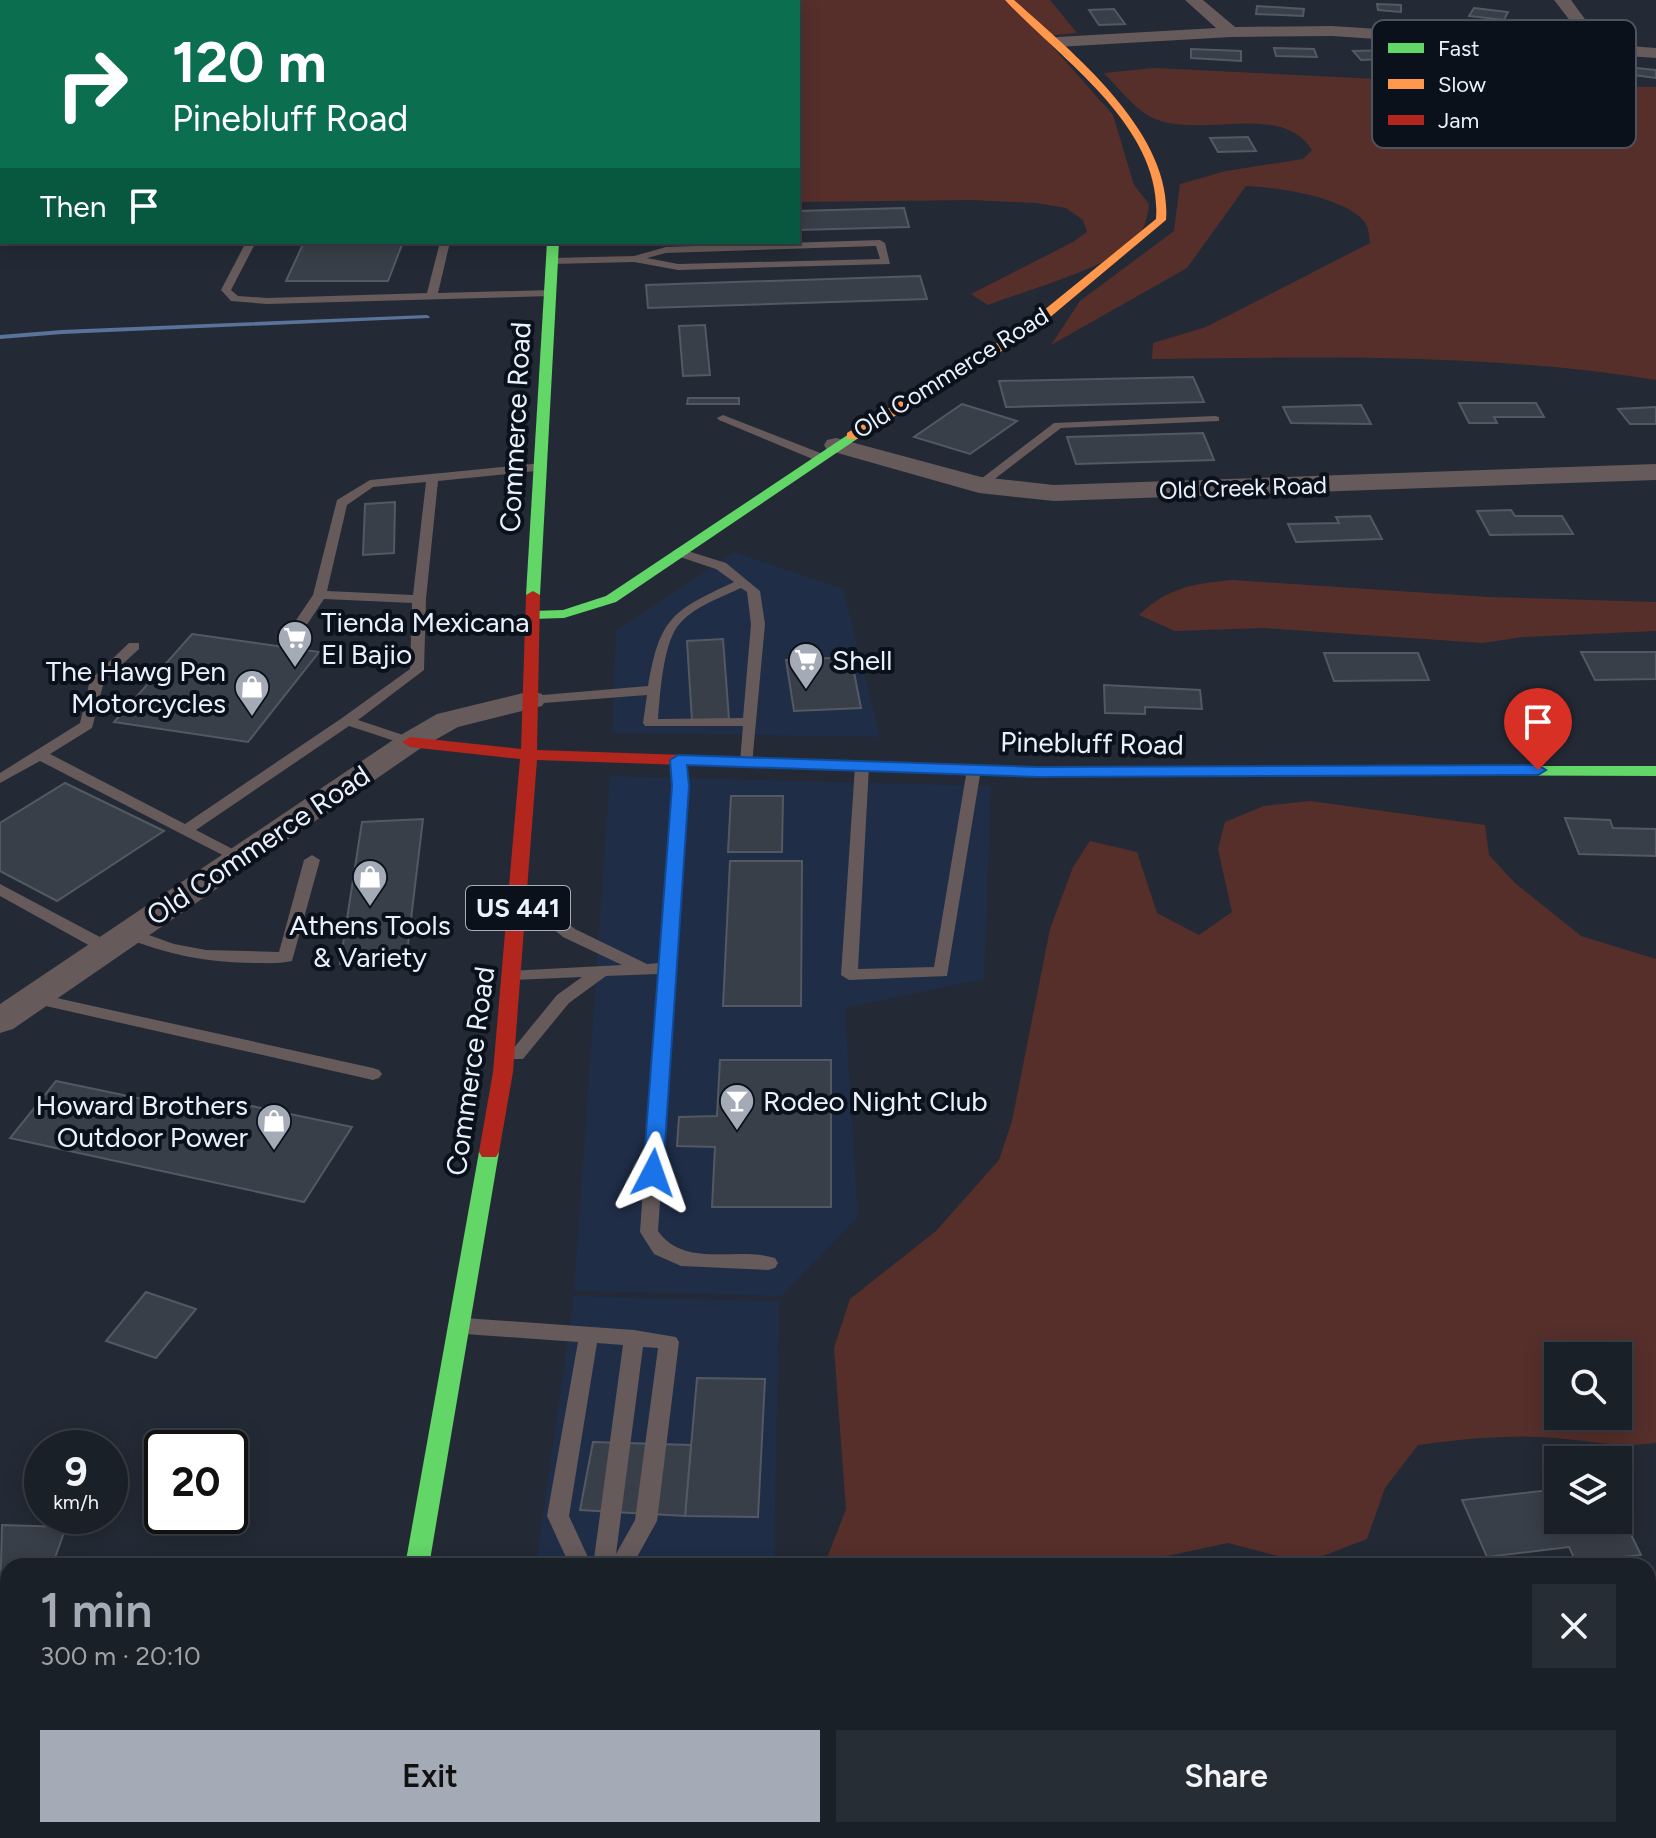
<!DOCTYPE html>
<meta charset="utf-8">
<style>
body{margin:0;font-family:Figtree,sans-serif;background:#272d34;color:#f1f3f6;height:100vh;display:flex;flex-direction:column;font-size:30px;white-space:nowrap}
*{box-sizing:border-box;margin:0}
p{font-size:26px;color:#9fa3a8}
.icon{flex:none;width:44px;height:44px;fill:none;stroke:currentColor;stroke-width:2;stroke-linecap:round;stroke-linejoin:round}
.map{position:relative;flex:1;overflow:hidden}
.side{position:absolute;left:0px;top:1558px;width:1656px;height:280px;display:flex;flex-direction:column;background:#1a2028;border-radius:24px 24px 0 0;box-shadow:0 4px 20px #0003,0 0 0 2px #383e45}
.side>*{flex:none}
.banner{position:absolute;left:0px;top:0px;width:800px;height:244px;box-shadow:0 4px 20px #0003,0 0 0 2px #383e45;background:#0b6e4f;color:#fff;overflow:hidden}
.controls{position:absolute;left:1544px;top:1342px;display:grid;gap:16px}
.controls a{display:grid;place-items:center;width:88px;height:88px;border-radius:0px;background:#1a2028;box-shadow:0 4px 20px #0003,0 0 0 2px #383e45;font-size:40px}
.speed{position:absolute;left:24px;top:1430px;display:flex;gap:16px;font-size:40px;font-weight:700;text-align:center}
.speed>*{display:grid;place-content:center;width:104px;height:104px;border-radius:50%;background:#1a2028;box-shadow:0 4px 20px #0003,0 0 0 2px #383e45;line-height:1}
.speed small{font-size:20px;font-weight:400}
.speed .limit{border:4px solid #111;border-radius:12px;background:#fff;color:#111}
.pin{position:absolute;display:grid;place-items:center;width:68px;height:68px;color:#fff;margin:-82px -34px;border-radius:50% 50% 50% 0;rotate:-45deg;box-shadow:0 0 8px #0007}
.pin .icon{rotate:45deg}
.me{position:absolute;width:88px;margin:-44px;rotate:4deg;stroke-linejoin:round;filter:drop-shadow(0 0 6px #0008)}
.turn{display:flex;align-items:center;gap:28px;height:168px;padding:0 40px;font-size:36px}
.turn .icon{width:104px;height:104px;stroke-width:2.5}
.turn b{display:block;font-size:56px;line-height:68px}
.then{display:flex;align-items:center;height:76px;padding:0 40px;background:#0003;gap:16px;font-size:30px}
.round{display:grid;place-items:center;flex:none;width:84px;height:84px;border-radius:0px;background:#272d34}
.head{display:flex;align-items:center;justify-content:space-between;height:136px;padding:0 40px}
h1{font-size:48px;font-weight:600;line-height:60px;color:#a4abb7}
.action{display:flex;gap:16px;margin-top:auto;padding:16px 40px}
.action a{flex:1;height:92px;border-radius:0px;background:#a4abb7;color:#111;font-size:32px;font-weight:600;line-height:92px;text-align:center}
.action a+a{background:#272d34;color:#f1f3f6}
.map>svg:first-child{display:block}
</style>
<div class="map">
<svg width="1656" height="1838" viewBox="0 0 1656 1838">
<rect width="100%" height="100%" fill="#232a35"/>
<!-- built -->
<g fill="#1f2d47">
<polygon points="734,552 843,589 880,737 612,733 616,631"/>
<polygon points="610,776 991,786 984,979 845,1008 858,1217 781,1296 574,1291"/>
<polygon points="574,1296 779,1301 774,1566 536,1566"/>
</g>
<!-- green -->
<g fill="#562f2b" fill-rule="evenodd">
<path d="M584 0H1050L1077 33 1043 36 1113 115 1134 185 1149 204C1148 215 1144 230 1137 239 1110 268 1026 290 988 305L971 294 1073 242 1087 232 1083 220 1066 208 1036 203 972 200 798 202V2Z"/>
<path d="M1154 68 1541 87H1656V380C1489 353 1320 357 1152 359L1153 343 1206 327 1370 243C1369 237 1369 229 1366 224 1349 197 1276 187 1246 186L1187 268 1051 345 1080 301 1174 231 1180 184 1226 171 1303 159 1312 150C1280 99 1196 142 1149 116 1133 107 1117 86 1104 73Z"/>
<path d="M1232 580 1489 597 1656 602V631L1523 637 1483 643 1263 628 1175 631 1139 615C1169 587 1192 584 1232 580Z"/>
<path d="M1310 801 1485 825 1489 855 1515 883 1581 936 1656 959V1443C1621 1448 1591 1441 1556 1438 1510 1434 1464 1439 1418 1445L1385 1488 1367 1539 1304 1563 1228 1543 1120 1566H824L846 1509 834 1348 850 1299 936 1231 999 1160 1012 1121 1050 929 1073 867 1090 841 1137 852 1157 913 1199 935 1232 912 1218 849 1225 822 1264 806ZM1618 1356V1416H1558V1356Z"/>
<polygon points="666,1830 1078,1830 1088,1838 655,1838"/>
</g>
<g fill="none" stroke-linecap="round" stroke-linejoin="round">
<!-- stream -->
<polygon fill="#5a739b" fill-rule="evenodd" points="427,315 430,317 429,318 62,334 0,339 0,335 62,330"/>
</g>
<!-- building -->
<g fill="#393f48" stroke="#535963" stroke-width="2">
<polygon points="1377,4 1401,5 1401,12 1378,10"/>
<polygon points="1257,6 1304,9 1303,16 1256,14"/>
<polygon points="1474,8 1508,12 1504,20 1469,16"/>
<polygon points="1114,9 1125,24 1099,25 1089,10"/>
<polygon points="1274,48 1314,49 1317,57 1276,56"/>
<polygon points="1191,49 1241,51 1241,61 1191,58"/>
<polygon points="1395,50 1403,58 1361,60 1353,51"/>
<polygon points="1636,68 1656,70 1656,78 1633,75"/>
<polygon points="1248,137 1256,151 1218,152 1210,138"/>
<polygon points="904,208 909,227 798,230 798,211"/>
<polygon points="304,242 403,242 388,281 286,281"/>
<polygon points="920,276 927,299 648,308 646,285"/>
<polygon points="705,325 710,375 683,376 679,326"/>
<polygon points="1193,377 1204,402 1006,407 999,381"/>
<polygon points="688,398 739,398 739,404 687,404"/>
<polygon points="1459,403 1536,403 1544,417 1494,417 1497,423 1469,423"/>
<polygon points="962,404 1017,421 970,454 914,437"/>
<polygon points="1361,405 1371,424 1291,423 1283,407"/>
<polygon points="1656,407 1656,424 1630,424 1618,409"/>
<polygon points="1203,433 1214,460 1076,464 1067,437"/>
<polygon points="395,502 394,553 363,555 365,504"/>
<polygon points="1511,510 1515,516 1562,516 1573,534 1490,535 1477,511"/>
<polygon points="1370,516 1382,539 1296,542 1288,524 1339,523 1336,517"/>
<polygon points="192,634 319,652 248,742 114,722"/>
<polygon points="723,639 729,719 692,721 687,641"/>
<polygon points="1581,652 1656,652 1656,679 1595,680"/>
<polygon points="1324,653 1418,653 1429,680 1334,681"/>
<polygon points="851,657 861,708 794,711 786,660"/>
<polygon points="1104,685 1200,690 1202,709 1145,707 1145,714 1105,713"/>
<polygon points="65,783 164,831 57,901 0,871 0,823"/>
<polygon points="731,796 783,796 782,852 728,852"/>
<polygon points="1565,818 1610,820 1613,828 1656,829 1656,856 1579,854"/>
<polygon points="423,819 406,961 340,964 362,822"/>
<polygon points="730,861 802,861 801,1006 723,1006"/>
<polygon points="720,1060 831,1060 831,1207 712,1207 715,1147 677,1146 679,1117 717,1116"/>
<polygon points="56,1081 219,1115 228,1101 352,1127 304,1202 10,1138"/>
<polygon points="146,1292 196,1309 156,1358 106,1341"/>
<polygon points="697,1378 765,1379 758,1517 685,1516"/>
<polygon points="593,1442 691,1445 685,1516 580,1510"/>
<polygon points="1558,1489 1558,1520 1618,1520 1618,1508 1641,1555 1576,1562 1569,1547 1487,1557 1462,1500"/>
<polygon points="2,1525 66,1527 52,1566 8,1566 8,1605 0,1604"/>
<polygon points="1338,1830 1379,1830 1412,1838 1338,1838"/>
</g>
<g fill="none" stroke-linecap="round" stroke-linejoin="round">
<!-- lane -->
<g fill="#665a5a" fill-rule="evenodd">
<path d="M880 240 885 243 890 264 678 270 634 262 552 264 547 261 552 258 634 256 666 247ZM876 246 880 259 678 264 647 258 666 253Z"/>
<polygon points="246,242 256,242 231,290 238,296 267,298 427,293 440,242 450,242 438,293 551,290 556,293 551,296 267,304 231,301 221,290"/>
<polygon points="723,415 823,454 825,457 819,461 815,460 719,420 717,418"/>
<polygon points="1215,416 1219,417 1219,421 1061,428 983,488 979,489 973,485 1054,423"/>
<path d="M542 463 546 464V470L438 481 426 599 424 670 358 720 415 739 417 742 410 746 349 726 196 830 244 855 247 858 244 861H234L40 761 0 783V773L80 723 90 680 129 643H139V649L104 681 92 728 50 754 185 824 342 718 410 669 412 603 324 599 298 638H288L286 635 313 595 337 500 370 480ZM426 482 413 595 327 591 347 505 373 487Z"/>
<path d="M678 548 726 563 760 591 765 624 752 765H742L740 762 743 726H645L643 723 647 695 531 704 524 700 531 696 648 686C660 617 672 611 734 582L716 569 674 555 672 552ZM741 588 747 592 751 624 743 718 658 719C660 694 663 647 677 627 692 607 720 598 741 588Z"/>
<path d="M678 756 685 760 688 786 658 1231C685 1269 736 1246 775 1258L778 1263 775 1268 768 1270 681 1266 654 1254 640 1232 658 974 606 976 569 1003 523 1059H511L508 1055 557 995 582 977 514 980 506 975 508 971 622 965 563 937 517 899 515 896 517 893H529L575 929 647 964 659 963 674 786 671 760Z"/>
<polygon points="862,762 869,766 858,969 934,967 967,769 974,765 981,769 947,976 849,980 841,975 855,766"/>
<path d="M312 855 320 860 292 961C280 964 266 963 254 963 207 963 166 954 123 937L121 933 129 928 174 944 206 950 279 952 304 860Z"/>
<polygon points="0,884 113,944 115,948 113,952 101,952 0,896"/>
<polygon points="34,993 373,1068 379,1070 382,1074 379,1078 373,1080 28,1002 26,998 28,994"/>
<path d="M465 1318 634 1330 676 1337 679 1342 657 1521 632 1566H593L623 1345 597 1343 569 1516 592 1566H570L547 1516 578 1342 465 1334 458 1331 455 1326 458 1321ZM643 1347 658 1348 635 1520 616 1554Z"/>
</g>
<!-- street -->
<g fill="#665a5a" fill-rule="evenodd">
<polygon points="1185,0 1203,0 1235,27 1332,26 1574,42 1571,22 1554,0 1571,0 1587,22 1592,43 1656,48 1656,58 1332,36 1231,37 1057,47 1048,42 1057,37 1216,28"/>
<rect x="0" y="110" width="2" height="12"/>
<polygon points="836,438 981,477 1054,485 1656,464 1656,480 1054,501 979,493 827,450 824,445 827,440"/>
<polygon points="531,691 542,694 546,700 542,706 458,727 421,748 13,1029 0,1033 0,1004 399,736 437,714"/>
<polygon points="1656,1723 1656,1769 1648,1770 1648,1724"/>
</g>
<!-- fast -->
<g fill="#63d668" fill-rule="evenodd">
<rect x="560" y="0" width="8" height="2"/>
<polygon points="547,242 559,242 540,595 533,599 526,595"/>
<polygon points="852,432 859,436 857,439 616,602 564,618 532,619 525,615 532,611 563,610 606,596"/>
<polygon points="1387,766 1656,766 1656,776 1381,775 1379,771"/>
<polygon points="489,1145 496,1147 499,1152 429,1566 405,1566 479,1152 482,1147"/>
</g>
<!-- slow -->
<g fill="#ff974d" fill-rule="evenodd">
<path d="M1005 0H1014C1073 53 1173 133 1166 220L1030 334 857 439H847V433L1022 328 1156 219C1163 127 1061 60 1005 0Z"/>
<polygon points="743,757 1037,767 1387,766 1395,771 1387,776 1037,777 737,765 735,762"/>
<polygon points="353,1830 381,1830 379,1838 351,1838"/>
</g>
<!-- jam -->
<polygon fill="#b3261e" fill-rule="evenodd" points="533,591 540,595 537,750 743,757 751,762 743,767 537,760 513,1072 499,1152 496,1157 482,1157 479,1152 493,1072 520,759 410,747 402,742 410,737 521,749 526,595"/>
</g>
<!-- route -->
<polygon fill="#1a73e8" stroke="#114b97" stroke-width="2" points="678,755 1037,767 1538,765 1546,770 1538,775 1037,777 687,765 689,786 663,1173 660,1179 646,1179 643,1173 672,786 670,760"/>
<!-- icons -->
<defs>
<symbol id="supermarket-pin" viewBox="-11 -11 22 30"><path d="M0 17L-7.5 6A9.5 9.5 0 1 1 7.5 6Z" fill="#a4abb7" stroke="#0b111a"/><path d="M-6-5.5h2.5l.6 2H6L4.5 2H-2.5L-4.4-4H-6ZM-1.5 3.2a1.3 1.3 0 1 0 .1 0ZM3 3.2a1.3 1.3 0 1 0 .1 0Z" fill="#fff"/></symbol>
<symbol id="shop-pin" viewBox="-11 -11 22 30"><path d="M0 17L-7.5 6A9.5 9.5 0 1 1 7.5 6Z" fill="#a4abb7" stroke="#0b111a"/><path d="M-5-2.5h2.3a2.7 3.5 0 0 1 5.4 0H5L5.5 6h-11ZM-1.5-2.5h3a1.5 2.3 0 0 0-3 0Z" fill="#fff"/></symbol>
<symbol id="bar-pin" viewBox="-11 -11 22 30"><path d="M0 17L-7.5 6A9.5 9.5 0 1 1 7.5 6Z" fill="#a4abb7" stroke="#0b111a"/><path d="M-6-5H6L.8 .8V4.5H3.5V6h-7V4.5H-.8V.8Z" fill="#fff"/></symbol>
</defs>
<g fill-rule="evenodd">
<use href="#supermarket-pin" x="275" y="618" width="40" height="54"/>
<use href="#supermarket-pin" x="786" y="640" width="40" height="54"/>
<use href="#shop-pin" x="232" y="667" width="40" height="54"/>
<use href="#shop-pin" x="350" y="857" width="40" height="54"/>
<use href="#bar-pin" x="717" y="1081" width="40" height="54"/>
<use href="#shop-pin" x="254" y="1101" width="40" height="54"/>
</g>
<g text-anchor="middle" stroke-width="8" stroke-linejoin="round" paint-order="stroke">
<!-- far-street labels -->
<g font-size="24" fill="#eaf1fd" stroke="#0b111a">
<text transform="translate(951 373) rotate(-32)" y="8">Old Commerce Road</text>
<text transform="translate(1243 488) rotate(-2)" y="8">Old Creek Road</text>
</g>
<!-- shield labels -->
<rect fill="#0b111a" stroke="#a7aeb9" stroke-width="2" x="466" y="886" width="104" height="44" rx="6"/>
<g font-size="26" font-weight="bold" fill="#eaf1fd">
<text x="518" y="917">US 441</text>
</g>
<!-- street labels -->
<g font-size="28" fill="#eaf1fd" stroke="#0b111a">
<text transform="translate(515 427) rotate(-87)" y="10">Commerce Road</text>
<text transform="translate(1092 743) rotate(1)" y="10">Pinebluff Road</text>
<text transform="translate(258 845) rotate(-34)" y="10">Old Commerce Road</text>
<text transform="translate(470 1071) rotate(-82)" y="10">Commerce Road</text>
</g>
<!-- poi labels -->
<g font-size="28" fill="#eaf1fd" stroke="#0b111a" text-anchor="start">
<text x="321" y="632">Tienda Mexicana<tspan x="321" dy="32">El Bajio</tspan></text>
<text x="832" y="670">Shell</text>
<text x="226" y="681" text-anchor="end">The Hawg Pen<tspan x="226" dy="32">Motorcycles</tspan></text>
<text x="370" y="935" text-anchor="middle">Athens Tools<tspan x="370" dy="32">&amp; Variety</tspan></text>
<text x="763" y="1111">Rodeo Night Club</text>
<text x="248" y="1115" text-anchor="end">Howard Brothers<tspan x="248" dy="32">Outdoor Power</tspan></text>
</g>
</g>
<!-- legend -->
<rect x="1372" y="20" width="264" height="128" rx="12" fill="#0b111a" stroke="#4e545e" stroke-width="2"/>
<rect x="1388" y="43" width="36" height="10" fill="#63d668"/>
<rect x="1388" y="79" width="36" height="10" fill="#ff974d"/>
<rect x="1388" y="115" width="36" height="10" fill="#b3261e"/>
<g font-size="22" fill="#eaf1fd">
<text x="1438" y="56">Fast</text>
<text x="1438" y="92">Slow</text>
<text x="1438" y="128">Jam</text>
</g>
</svg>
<div class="controls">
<a><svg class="icon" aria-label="search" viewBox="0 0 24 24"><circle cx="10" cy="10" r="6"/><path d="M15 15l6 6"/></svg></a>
<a><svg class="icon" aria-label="layers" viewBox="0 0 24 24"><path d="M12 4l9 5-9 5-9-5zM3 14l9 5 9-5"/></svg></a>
</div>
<div class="speed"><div>9<small>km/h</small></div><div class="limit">20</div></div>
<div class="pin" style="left:1538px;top:770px;background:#d93025"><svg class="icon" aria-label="arrive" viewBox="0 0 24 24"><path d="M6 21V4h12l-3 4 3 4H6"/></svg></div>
<svg class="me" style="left:653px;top:1173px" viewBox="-20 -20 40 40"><path d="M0-17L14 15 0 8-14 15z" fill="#1a73e8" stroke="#fff" stroke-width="4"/></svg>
<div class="banner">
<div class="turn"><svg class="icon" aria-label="right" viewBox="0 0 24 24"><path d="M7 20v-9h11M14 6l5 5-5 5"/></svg><div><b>120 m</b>Pinebluff Road</div></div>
<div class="then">Then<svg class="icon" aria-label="arrive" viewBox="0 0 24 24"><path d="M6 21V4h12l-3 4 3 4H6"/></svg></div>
</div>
<section class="side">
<div class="head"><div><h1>1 min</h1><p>300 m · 20:10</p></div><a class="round"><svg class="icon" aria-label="close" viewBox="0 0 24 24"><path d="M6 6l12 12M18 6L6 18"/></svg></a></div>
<div class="action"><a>Exit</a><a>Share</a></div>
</section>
</div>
